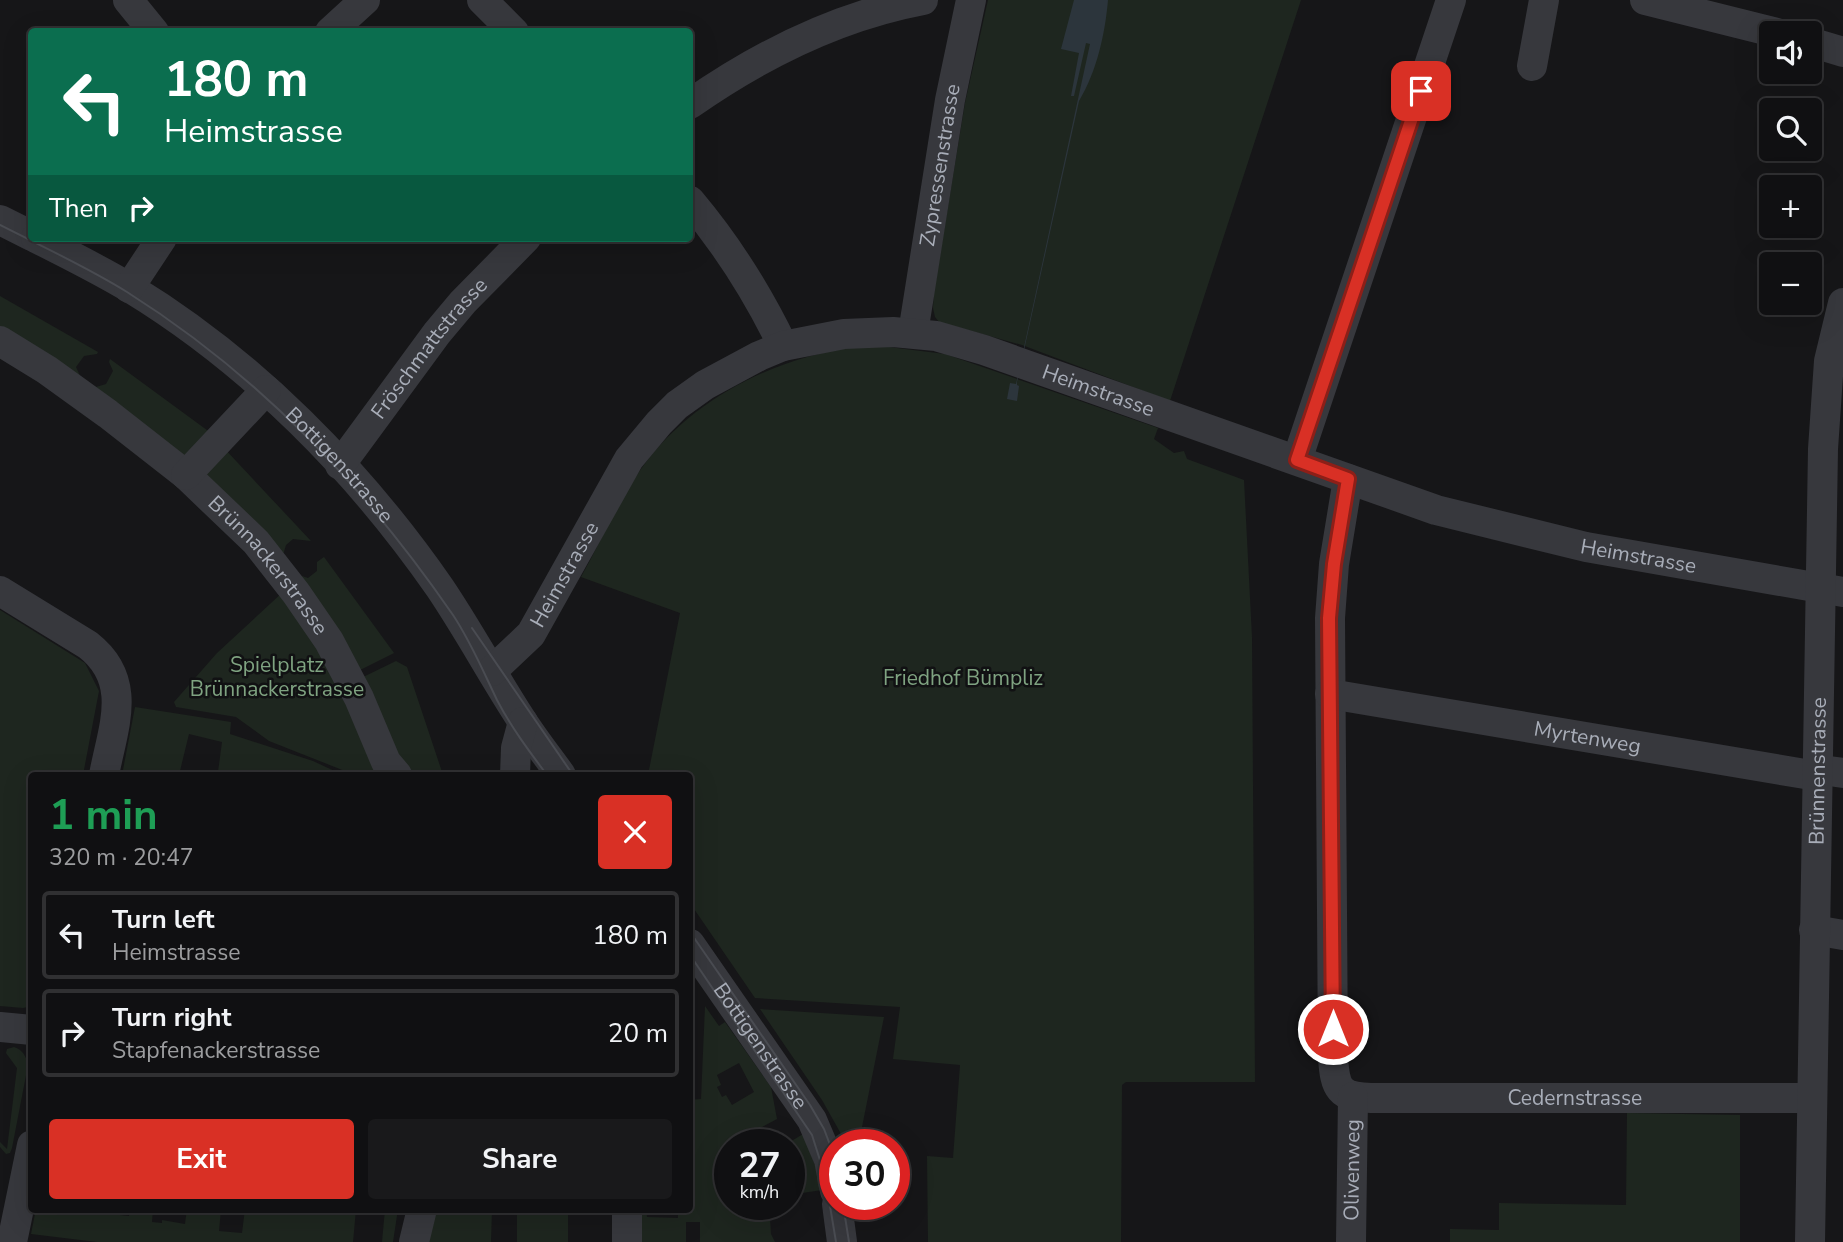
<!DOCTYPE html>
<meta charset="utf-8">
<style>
body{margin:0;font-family:"Nunito Sans",sans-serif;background:#19191b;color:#f1f3f6;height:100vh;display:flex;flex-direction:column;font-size:26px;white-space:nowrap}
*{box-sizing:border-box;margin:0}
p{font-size:23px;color:#9c9d9f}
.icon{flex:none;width:38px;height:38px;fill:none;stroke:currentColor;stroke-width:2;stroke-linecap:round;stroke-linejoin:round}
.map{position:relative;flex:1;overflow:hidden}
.sheet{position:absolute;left:28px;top:772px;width:665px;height:441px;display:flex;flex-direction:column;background:#101012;border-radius:7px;box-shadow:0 7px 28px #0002,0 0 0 2px #303032}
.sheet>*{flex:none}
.hud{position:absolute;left:28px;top:28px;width:665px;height:214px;border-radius:7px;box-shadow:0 7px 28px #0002,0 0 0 2px #303032;background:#0b6e4f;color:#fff;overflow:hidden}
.controls{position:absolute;left:1759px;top:21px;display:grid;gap:14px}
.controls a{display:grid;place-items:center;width:63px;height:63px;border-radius:7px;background:#101012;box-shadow:0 7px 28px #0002,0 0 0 2px #303032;font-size:35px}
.speed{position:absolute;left:714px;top:1129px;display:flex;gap:14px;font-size:35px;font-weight:700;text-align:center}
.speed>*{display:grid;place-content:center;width:91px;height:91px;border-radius:50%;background:#101012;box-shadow:0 7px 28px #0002,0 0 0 2px #303032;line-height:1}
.speed small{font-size:18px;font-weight:400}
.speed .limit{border:10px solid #d22;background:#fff;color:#111}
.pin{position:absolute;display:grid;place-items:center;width:60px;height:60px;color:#fff;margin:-30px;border-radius:14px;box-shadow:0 4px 10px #0006}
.me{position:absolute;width:77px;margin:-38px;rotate:0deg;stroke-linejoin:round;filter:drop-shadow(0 0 5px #0008)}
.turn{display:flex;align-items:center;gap:24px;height:147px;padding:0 21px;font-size:32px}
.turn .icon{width:91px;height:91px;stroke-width:2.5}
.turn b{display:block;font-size:49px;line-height:60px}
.then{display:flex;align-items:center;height:66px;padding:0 21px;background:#0003;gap:14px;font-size:26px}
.round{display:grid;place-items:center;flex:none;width:74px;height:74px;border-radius:7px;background:#19191b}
.head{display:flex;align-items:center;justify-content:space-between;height:119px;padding:0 21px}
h1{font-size:42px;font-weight:700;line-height:52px;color:#1e9e55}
.button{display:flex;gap:14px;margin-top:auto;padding:14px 21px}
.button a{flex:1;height:80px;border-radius:7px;background:#d93025;color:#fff;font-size:28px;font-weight:700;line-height:80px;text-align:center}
.button a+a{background:#19191b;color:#f1f3f6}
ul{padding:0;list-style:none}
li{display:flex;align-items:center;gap:21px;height:88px;margin:0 14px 10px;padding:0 7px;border:4px solid #303032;border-radius:7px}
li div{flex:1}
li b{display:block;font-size:26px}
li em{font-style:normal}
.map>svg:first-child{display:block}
</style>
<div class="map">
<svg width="1843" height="1242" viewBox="0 0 1843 1242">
<rect width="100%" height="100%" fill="#161618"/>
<!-- green -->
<g fill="#1e261f" fill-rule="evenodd">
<polygon points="988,0 1301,0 1170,401 1022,345 939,322 935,317 933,308 934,292 965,103"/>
<polygon points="0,296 98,352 97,354 84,356 76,367 81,378 0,334"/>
<path d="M855 347H889L945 354 1158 428 1154 439 1174 453 1184 451 1187 459 1244 480 1252 637 1255 1082H1126L1122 1085 1121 1242H928L927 1156 953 1158 960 1065 893 1059 900 1007 755 998 690 903V775H648L680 613 581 577C601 541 618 502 641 469 690 400 773 358 855 347Z"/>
<polygon points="110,359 215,436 190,460 93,385 96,387 106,384 113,371 109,362"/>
<polygon points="222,446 311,541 293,539 286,545 281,562 200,469"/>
<polygon points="324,557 394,653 354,673 299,575 308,578 317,571 317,562"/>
<polygon points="284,591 388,775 355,775 269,741 236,717 176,707 174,702 217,653"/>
<polygon points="0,610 85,663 99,691 83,775 32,775 32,1006 23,1008 0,1006"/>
<polygon points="396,661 407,667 443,775 409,775 357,680"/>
<polygon points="135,707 231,722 230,734 313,761 343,775 214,775 218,772 222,742 189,734 179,775 122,775"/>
<path d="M705 1006 719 1026 725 1022 771 1087 777 1119 740 1139 742 1144H730V1204H769L771 1234 775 1242H700V1222H686V1242H635V1209H646L647 1217 678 1218V1209H690V1100L701 1099ZM739 1063 754 1092 732 1105 726 1095 722 1097 717 1087 721 1085 717 1075Z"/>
<polygon points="760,1009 884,1017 860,1137 845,1141 822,1100"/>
<path d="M14 1047C23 1050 26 1056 28 1065L12 1148 10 1153 6 1154 0 1147V1142L7 1149 17 1068 6 1053 7 1049Z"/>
<polygon points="1627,1113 1740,1115 1740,1242 1450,1242 1450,1229 1499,1230 1499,1203 1626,1205"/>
<polygon points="803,1134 815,1165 822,1190 789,1195 789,1162 797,1158 790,1142"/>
<polygon points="36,1209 90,1209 90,1212 129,1216 130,1209 153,1209 152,1222 162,1223 162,1220 185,1224 187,1209 221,1209 219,1231 242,1233 245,1209 356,1209 353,1242 97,1242 31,1234"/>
<polygon points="385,1209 398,1209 393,1242 382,1242"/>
<polygon points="433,1209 492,1209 491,1242 425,1242"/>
<rect x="517" y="1209" width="51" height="33"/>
</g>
<!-- water -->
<path fill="#2c353c" d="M1074 0H1108C1105 34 1097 71 1079 101L1017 382V385L1019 386 1017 401 1007 399 1010 383 1016 384 1090 44 1086 43 1074 96H1071L1079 53 1061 49Z"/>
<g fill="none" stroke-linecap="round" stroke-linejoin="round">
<!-- minor -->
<g stroke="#37383d" stroke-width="30">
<polyline points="128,0 154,32"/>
<polyline points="482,0 514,32"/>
<polyline points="1645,0 1777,33"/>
<polyline points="330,32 365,0"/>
<polyline points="1810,42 1843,52"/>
<polyline points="1532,66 1544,0"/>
<path d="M690 104C760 55 838 16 923 0"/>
<path d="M690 201C727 245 758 294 783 346"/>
<polyline points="0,220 32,236"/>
<path id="s1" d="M36 238C68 254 100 270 130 288 253 363 358 470 440 588 469 631 493 676 521 719 533 738 548 757 561 775"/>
<polyline points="129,288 162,238"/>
<path id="s2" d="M913 333 950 100 971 0"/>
<path id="s3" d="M0 341 47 370 108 414 186 475 256 542 296 593 329 641 359 698 386 762 397 775"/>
<polyline points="1297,460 1451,0"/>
<path id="s4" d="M340 465 437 333 463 302 526 238"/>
<polyline points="186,475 266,390"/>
<path id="s5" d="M1348 479 1334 564 1330 618 1333 1057C1335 1089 1339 1097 1371 1098H1812"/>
<path d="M0 591 88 645C134 681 113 727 104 775"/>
<path id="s6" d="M492 671 531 634 629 459 659 423 677 405 705 385 759 356 783 346 844 334 893 332 936 336 984 350 1436 510 1586 547 1843 592"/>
<path id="s7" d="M1330 694 1805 774 1829 771 1843 773"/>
<polyline points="515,775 516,748 523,722"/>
<polyline points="1814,930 1843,935"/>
<path id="s8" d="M690 944 812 1120 829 1160 835 1191"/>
<polyline points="0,1027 32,1030"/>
<polyline points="837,1204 842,1242"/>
<polyline points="12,1242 32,1145"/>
<polyline points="414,1242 422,1209"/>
<polyline points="627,1242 627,1209"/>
<path id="s9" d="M1351 1242 1353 1097"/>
<path id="s10" d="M1810 1242 1823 449 1829 361 1843 303"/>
</g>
<!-- tram -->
<g stroke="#4a4c52" stroke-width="2">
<path d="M0 225C43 247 87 267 127 292 260 376 364 486 453 615 471 642 483 671 497 700 511 727 529 751 547 775"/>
<polyline points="472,628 573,775"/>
<polyline points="690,932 810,1105 824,1129 835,1158"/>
<polyline points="690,955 812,1135 825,1176 836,1242"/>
<polyline points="843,1204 849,1242"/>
</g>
</g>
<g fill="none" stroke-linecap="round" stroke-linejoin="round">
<defs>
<polyline id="route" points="1333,1029 1329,618 1334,564 1348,479 1297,460 1421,91"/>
</defs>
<!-- route casing -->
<use href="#route" stroke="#8d1f18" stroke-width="18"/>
<!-- route -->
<use href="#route" stroke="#d93025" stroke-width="12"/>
</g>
<g text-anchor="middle" stroke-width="5" stroke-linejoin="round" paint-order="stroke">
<!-- street labels -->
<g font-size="21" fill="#a8adb8" stroke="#111113">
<text dy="7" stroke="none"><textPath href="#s2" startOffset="170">Zypressenstrasse</textPath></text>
<text dy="7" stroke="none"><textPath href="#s4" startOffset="147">Fröschmattstrasse</textPath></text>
<text dy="7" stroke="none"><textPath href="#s6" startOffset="774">Heimstrasse</textPath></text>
<text dy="7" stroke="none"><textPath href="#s1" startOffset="382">Bottigenstrasse</textPath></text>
<text dy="7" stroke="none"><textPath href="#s6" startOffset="1340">Heimstrasse</textPath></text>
<text dy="7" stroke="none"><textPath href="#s3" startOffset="352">Brünnackerstrasse</textPath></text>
<text dy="7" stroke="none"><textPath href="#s6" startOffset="122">Heimstrasse</textPath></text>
<text dy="7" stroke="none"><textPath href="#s7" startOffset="261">Myrtenweg</textPath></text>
<text dy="7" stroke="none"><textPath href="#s10" startOffset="471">Brünnenstrasse</textPath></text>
<text dy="7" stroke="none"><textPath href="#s8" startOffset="124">Bottigenstrasse</textPath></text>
<text dy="7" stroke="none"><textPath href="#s5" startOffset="849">Cedernstrasse</textPath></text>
<text dy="7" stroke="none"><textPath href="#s9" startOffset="72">Olivenweg</textPath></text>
</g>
<!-- park labels -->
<g font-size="21" fill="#7fa381" stroke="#111113">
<text x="277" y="672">Spielplatz<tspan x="277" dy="24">Brünnackerstrasse</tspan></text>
<text x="963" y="685">Friedhof Bümpliz</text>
</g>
</g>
</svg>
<div class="controls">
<a><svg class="icon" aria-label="sound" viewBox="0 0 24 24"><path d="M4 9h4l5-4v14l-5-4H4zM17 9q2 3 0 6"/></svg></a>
<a><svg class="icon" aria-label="search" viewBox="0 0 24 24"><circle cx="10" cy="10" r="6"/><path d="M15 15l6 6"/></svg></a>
<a>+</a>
<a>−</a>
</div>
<div class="speed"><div>27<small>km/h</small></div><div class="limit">30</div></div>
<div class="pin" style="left:1421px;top:91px;background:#d93025"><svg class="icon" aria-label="arrive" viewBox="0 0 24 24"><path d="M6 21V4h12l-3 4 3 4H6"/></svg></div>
<svg class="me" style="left:1333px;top:1029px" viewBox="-20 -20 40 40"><circle r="17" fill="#d93025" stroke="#fff" stroke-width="3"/><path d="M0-11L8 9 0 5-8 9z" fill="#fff"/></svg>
<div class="hud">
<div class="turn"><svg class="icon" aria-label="left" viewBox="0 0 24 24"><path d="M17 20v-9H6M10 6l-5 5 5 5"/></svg><div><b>180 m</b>Heimstrasse</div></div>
<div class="then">Then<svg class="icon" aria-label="right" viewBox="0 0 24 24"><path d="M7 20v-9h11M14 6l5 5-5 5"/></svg></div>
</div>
<section class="sheet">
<div class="head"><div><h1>1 min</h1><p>320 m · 20:47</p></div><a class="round" style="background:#d93025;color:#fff"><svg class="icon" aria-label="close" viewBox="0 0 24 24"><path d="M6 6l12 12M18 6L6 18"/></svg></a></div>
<ul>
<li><svg class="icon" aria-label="left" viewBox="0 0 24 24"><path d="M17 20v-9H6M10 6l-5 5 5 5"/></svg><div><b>Turn left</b><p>Heimstrasse</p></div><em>180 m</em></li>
<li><svg class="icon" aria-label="right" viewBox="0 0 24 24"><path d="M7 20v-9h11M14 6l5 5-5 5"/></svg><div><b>Turn right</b><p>Stapfenackerstrasse</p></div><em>20 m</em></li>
</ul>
<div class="button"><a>Exit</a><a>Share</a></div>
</section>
</div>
